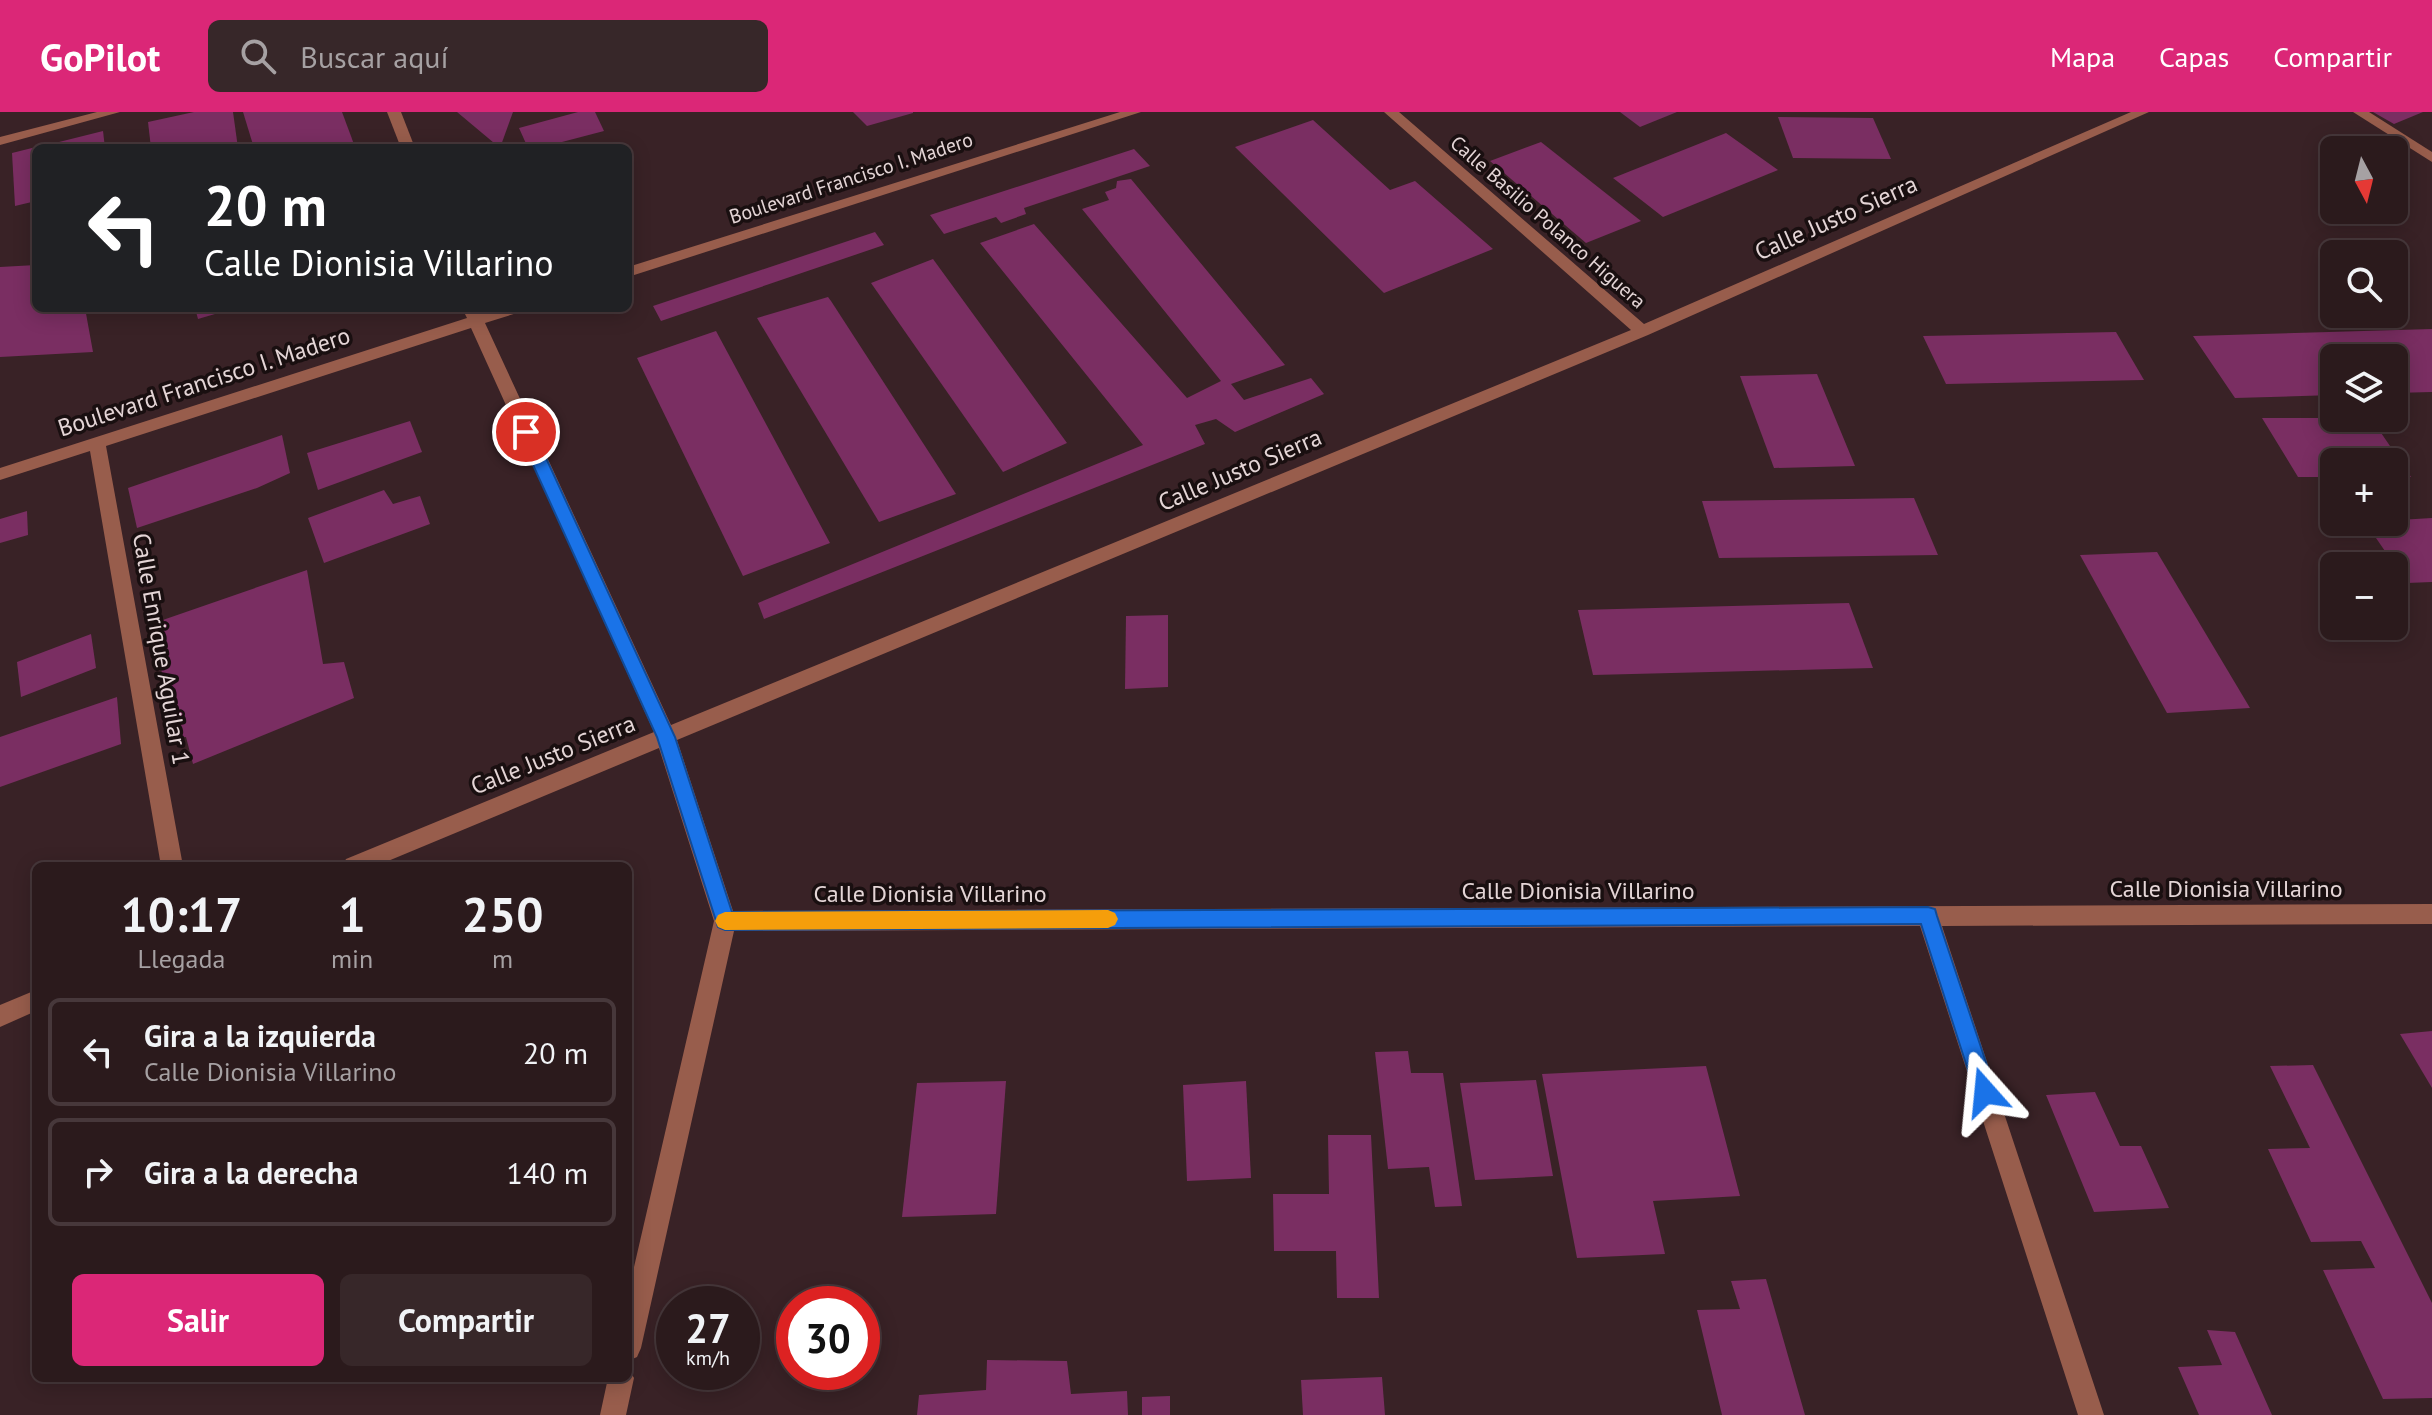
<!DOCTYPE html>
<html lang="es">
<meta charset="utf-8">
<style>
body{margin:0;font-family:"PT Sans",sans-serif;background:#372729;color:#f1f3f6;height:100vh;display:flex;flex-direction:column;font-size:30px;white-space:nowrap}
*{box-sizing:border-box;margin:0}
p{font-size:26px;color:#a6a1a3}
.icon{flex:none;width:44px;height:44px;fill:none;stroke:currentColor;stroke-width:2;stroke-linecap:round;stroke-linejoin:round}
.map{position:relative;flex:1;overflow:hidden}
.drawer{position:absolute;left:32px;top:750px;width:600px;height:520px;display:flex;flex-direction:column;background:#2b1a1c;border-radius:12px;box-shadow:0 4px 20px #0003,0 0 0 2px #47383b}
.drawer>*{flex:none}
.banner{position:absolute;left:32px;top:32px;width:600px;height:168px;border-radius:12px;box-shadow:0 4px 20px #0003,0 0 0 2px #47383b;background:#202124;color:#fff;overflow:hidden}
.needle{width:52px;rotate:173deg}
.fabs{position:absolute;left:2320px;top:24px;display:grid;gap:16px}
.fabs a{display:grid;place-items:center;width:88px;height:88px;border-radius:12px;background:#2b1a1c;box-shadow:0 4px 20px #0003,0 0 0 2px #47383b;font-size:40px}
.speed{position:absolute;left:656px;top:1174px;display:flex;gap:16px;font-size:40px;font-weight:700;text-align:center}
.speed>*{display:grid;place-content:center;width:104px;height:104px;border-radius:50%;background:#2b1a1c;box-shadow:0 4px 20px #0003,0 0 0 2px #47383b;line-height:1}
.speed small{font-size:20px;font-weight:400}
.speed .limit{border:12px solid #d22;background:#fff;color:#111}
.pin{position:absolute;display:grid;place-items:center;width:68px;height:68px;color:#fff;margin:-34px;border:4px solid #fff;border-radius:50%;box-shadow:0 2px 8px #0007}
.me{position:absolute;width:88px;margin:-44px;rotate:342deg;stroke-linejoin:round;filter:drop-shadow(0 0 6px #0008)}
.turn{display:flex;align-items:center;gap:28px;height:168px;padding:0 40px;font-size:36px}
.turn .icon{width:104px;height:104px;stroke-width:2.5}
.turn b{display:block;font-size:56px;line-height:68px}
.eta{display:flex;justify-content:space-evenly;align-items:center;height:136px;text-align:center}
.eta b{font-size:48px;font-weight:700;line-height:56px}
.action{display:flex;gap:16px;margin-top:auto;padding:16px 40px}
.action a{flex:1;height:92px;border-radius:12px;background:#db2777;color:#fff;font-size:32px;font-weight:700;line-height:92px;text-align:center}
.action a+a{background:#372729;color:#f1f3f6}
ul{padding:0;list-style:none}
li{display:flex;align-items:center;gap:24px;height:108px;margin:0 16px 12px;padding:0 24px;border:4px solid #47383b;border-radius:12px}
li div{flex:1}
li b{display:block;font-size:30px}
li em{font-style:normal}
header{display:flex;align-items:center;gap:48px;box-sizing:border-box;height:112px;padding:0 40px;background:#db2777;color:#fff}
header strong{font-size:38px}
nav{display:flex;gap:44px;margin-inline-start:auto;font-size:28px}
.search{width:560px;height:72px;background:#372729;display:flex;align-items:center;gap:20px;box-sizing:border-box;padding:0 28px;border-radius:12px;color:#a6a1a3;font-size:30px}
.map>svg:first-child{display:block}
</style>
<header>
<strong>GoPilot</strong>
<div class="search"><svg class="icon" aria-label="search" viewBox="0 0 24 24"><circle cx="10" cy="10" r="6"/><path d="M15 15l6 6"/></svg>Buscar aquí</div>
<nav><a>Mapa</a><a>Capas</a><a>Compartir</a></nav>
</header>
<div class="map">
<svg width="2432" height="1303" viewBox="0 0 2432 1303">
<rect width="100%" height="100%" fill="#392226"/>
<!-- building -->
<g fill="#7a2e62">
<polygon points="194,0 233,0 238,36 151,36 148,10"/>
<polygon points="243,0 342,0 355,35 254,36"/>
<polygon points="457,0 513,0 500,36"/>
<polygon points="578,0 595,0 604,19 539,36 528,36 519,16"/>
<polygon points="853,0 913,0 913,1 867,14"/>
<polygon points="1620,0 1677,0 1640,15"/>
<polygon points="2373,0 2423,0 2394,12"/>
<polygon points="1778,5 1873,6 1891,47 1793,46"/>
<polygon points="1313,8 1390,78 1415,69 1493,137 1384,181 1235,35"/>
<polygon points="103,19 105,36 39,36 39,35"/>
<polygon points="1726,21 1778,58 1663,105 1613,66"/>
<polygon points="1541,30 1641,109 1586,131 1490,49"/>
<polygon points="36,35 36,89 15,94 12,41"/>
<polygon points="1134,37 1150,54 1024,96 1026,102 1001,111 996,105 944,122 930,103"/>
<polygon points="1131,67 1285,253 1231,272 1244,288 1311,266 1324,282 1235,320 1216,307 1195,313 1205,332 764,507 758,491 1143,333 980,131 1034,112 1187,286 1221,269 1082,97 1109,88 1105,80 1116,76 1117,69"/>
<polygon points="875,120 884,133 661,209 653,194"/>
<polygon points="933,147 1067,331 1003,360 871,171"/>
<polygon points="36,153 36,196 85,196 93,240 0,245 0,155"/>
<polygon points="828,185 831,189 956,382 879,410 757,206"/>
<polygon points="195,196 231,196 232,197 198,207"/>
<polygon points="2432,217 2432,280 2394,281 2394,246 2334,246 2334,283 2235,286 2193,224"/>
<polygon points="716,219 830,431 743,464 637,246"/>
<polygon points="2116,220 2144,268 1946,272 1923,224"/>
<polygon points="1817,262 1855,354 1774,356 1740,264"/>
<polygon points="2262,306 2371,306 2411,365 2394,365 2394,350 2334,350 2334,365 2298,365"/>
<polygon points="410,309 422,340 318,378 307,341"/>
<polygon points="282,323 290,361 257,376 137,416 128,376"/>
<polygon points="384,378 393,392 420,384 430,412 324,451 308,406"/>
<polygon points="1914,386 1938,443 1719,446 1702,389"/>
<polygon points="27,399 28,423 0,431 0,407"/>
<polygon points="2432,406 2432,470 2407,471 2365,410"/>
<polygon points="2157,440 2250,596 2167,601 2080,443"/>
<polygon points="307,458 323,552 344,550 354,586 193,652 186,625 168,627 157,510"/>
<polygon points="1849,491 1873,556 1593,563 1578,498"/>
<polygon points="1168,503 1168,575 1125,577 1126,504"/>
<polygon points="91,522 96,556 21,585 17,550"/>
<polygon points="117,585 121,632 0,675 0,625"/>
<polygon points="2432,919 2432,976 2400,922"/>
<polygon points="1408,939 1411,961 1443,961 1462,1094 1435,1095 1429,1055 1388,1057 1375,940"/>
<polygon points="2313,953 2432,1191 2432,1286 2383,1287 2323,1158 2375,1156 2361,1129 2311,1130 2268,1037 2310,1036 2270,954"/>
<polygon points="1706,954 1740,1084 1653,1089 1665,1142 1577,1146 1542,962"/>
<polygon points="1536,968 1553,1064 1475,1068 1460,971"/>
<polygon points="1006,969 996,1102 902,1105 917,971"/>
<polygon points="1246,969 1251,1066 1187,1069 1183,973"/>
<polygon points="2095,980 2120,1034 2141,1034 2169,1096 2094,1100 2046,983"/>
<polygon points="1328,1023 1371,1023 1379,1186 1337,1186 1336,1139 1274,1139 1273,1082 1329,1082"/>
<polygon points="1766,1167 1805,1303 1722,1303 1697,1198 1740,1197 1731,1169"/>
<polygon points="2207,1218 2235,1220 2272,1303 2199,1303 2178,1255 2222,1253"/>
<polygon points="987,1248 1067,1249 1071,1282 1127,1279 1128,1303 917,1303 919,1283 986,1278"/>
<polygon points="1382,1265 1385,1303 1303,1303 1301,1268"/>
<polygon points="1170,1284 1170,1303 1142,1303 1142,1285"/>
</g>
<g fill="none" stroke-linecap="round" stroke-linejoin="round">
<!-- minor -->
<g fill="#985d4c" fill-rule="evenodd">
<polygon points="97,0 120,0 0,33 0,25"/>
<polygon points="387,0 401,0 415,36 401,36"/>
<polygon points="1120,0 1141,0 628,165 628,155"/>
<polygon points="1384,0 1399,0 1644,212 2131,0 2149,0 1648,223 677,628 733,799 2432,792 2432,812 1942,814 2104,1303 2078,1303 1920,814 734,819 641,1236 637,1245 628,1249 628,1181 714,809 659,636 376,754 342,754 346,747 654,620 471,216 106,334 183,754 161,754 90,339 0,368 0,356 467,206 462,196 478,196 480,202 498,196 523,196 520,200 485,211 671,613 1631,218"/>
<polygon points="2353,0 2369,0 2432,40 2432,50"/>
<polygon points="36,878 36,899 0,915 0,893"/>
<polygon points="628,1256 634,1266 626,1303 600,1303 608,1266 628,1266"/>
</g>
</g>
<!-- route -->
<polygon fill="#1a73e8" stroke="#114b97" stroke-width="2" points="526,314 534,320 675,625 732,800 1928,795 1935,797 1937,804 1996,980 1993,987 1985,990 1978,987 1975,980 1921,812 725,818 718,815 657,625 518,320"/>
<!-- slow -->
<polygon fill="#f59e0b" points="1108,798 1115,801 1118,807 1115,813 1108,816 725,818 718,815 715,809 718,803 725,800"/>
<g text-anchor="middle" stroke-width="7" stroke-linejoin="round" paint-order="stroke">
<!-- far-street labels -->
<g font-size="20" fill="#e4d5d6" stroke="#190f10">
<text transform="translate(851 66) rotate(-18)" y="7">Boulevard Francisco I. Madero</text>
<text transform="translate(1548 110) rotate(41)" y="7">Calle Basilio Polanco Higuera</text>
</g>
<!-- street labels -->
<g font-size="24" fill="#e4d5d6" stroke="#190f10">
<text transform="translate(1836 106) rotate(-24)" y="8">Calle Justo Sierra</text>
<text transform="translate(204 270) rotate(-18)" y="8">Boulevard Francisco I. Madero</text>
<text transform="translate(1240 358) rotate(-23)" y="8">Calle Justo Sierra</text>
<text transform="translate(161 537) rotate(80)" y="8">Calle Enrique Aguilar 1</text>
<text transform="translate(553 643) rotate(-22)" y="8">Calle Justo Sierra</text>
<text x="2226" y="785">Calle Dionisia Villarino</text>
<text x="1578" y="787">Calle Dionisia Villarino</text>
<text x="930" y="790">Calle Dionisia Villarino</text>
</g>
</g>
</svg>
<div class="fabs">
<a><svg class="needle" viewBox="-14 -14 28 28"><path d="M0-13l5 13h-10z" fill="#e53935"/><path d="M0 13l5-13h-10z" fill="#a6a1a3"/></svg></a>
<a><svg class="icon" aria-label="search" viewBox="0 0 24 24"><circle cx="10" cy="10" r="6"/><path d="M15 15l6 6"/></svg></a>
<a><svg class="icon" aria-label="layers" viewBox="0 0 24 24"><path d="M12 4l9 5-9 5-9-5zM3 14l9 5 9-5"/></svg></a>
<a>+</a>
<a>−</a>
</div>
<div class="speed"><div>27<small>km/h</small></div><div class="limit">30</div></div>
<div class="pin" style="left:526px;top:320px;background:#d93025"><svg class="icon" aria-label="arrive" viewBox="0 0 24 24"><path d="M6 21V4h12l-3 4 3 4H6"/></svg></div>
<svg class="me" style="left:1985px;top:980px" viewBox="-20 -20 40 40"><path d="M0-17L14 15 0 8-14 15z" fill="#1a73e8" stroke="#fff" stroke-width="4"/></svg>
<div class="banner">
<div class="turn"><svg class="icon" aria-label="left" viewBox="0 0 24 24"><path d="M17 20v-9H6M10 6l-5 5 5 5"/></svg><div><b>20 m</b>Calle Dionisia Villarino</div></div>
</div>
<section class="drawer">
<div class="eta">
<div><b>10:17</b><p>Llegada</p></div>
<div><b>1</b><p>min</p></div>
<div><b>250</b><p>m</p></div>
</div>
<ul>
<li><svg class="icon" aria-label="left" viewBox="0 0 24 24"><path d="M17 20v-9H6M10 6l-5 5 5 5"/></svg><div><b>Gira a la izquierda</b><p>Calle Dionisia Villarino</p></div><em>20 m</em></li>
<li><svg class="icon" aria-label="right" viewBox="0 0 24 24"><path d="M7 20v-9h11M14 6l5 5-5 5"/></svg><div><b>Gira a la derecha</b></div><em>140 m</em></li>
</ul>
<div class="action"><a>Salir</a><a>Compartir</a></div>
</section>
</div>
